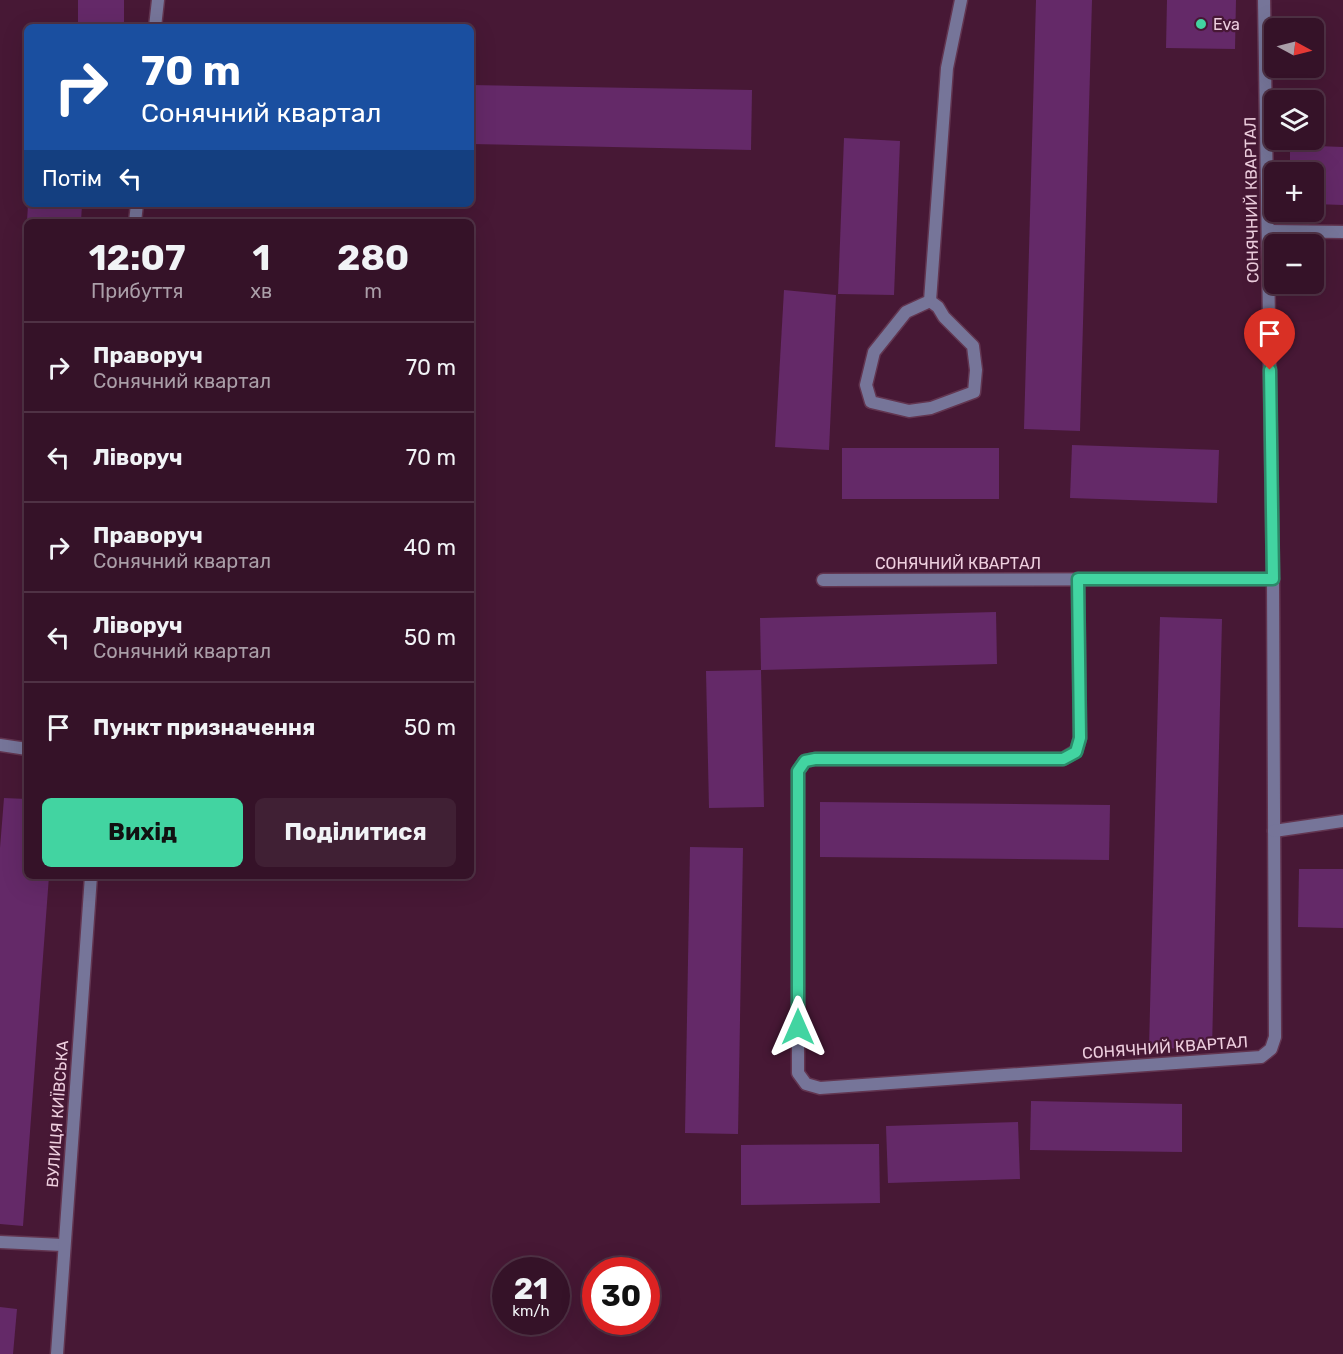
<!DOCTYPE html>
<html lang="uk">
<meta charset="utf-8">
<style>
body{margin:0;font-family:Rubik,sans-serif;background:#402034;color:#f1f3f6;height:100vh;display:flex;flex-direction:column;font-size:22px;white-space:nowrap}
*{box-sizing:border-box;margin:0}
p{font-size:20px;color:#aa9ea8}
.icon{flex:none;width:33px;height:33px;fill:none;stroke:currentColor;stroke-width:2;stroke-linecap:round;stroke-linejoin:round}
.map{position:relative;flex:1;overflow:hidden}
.panel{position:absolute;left:24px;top:219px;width:450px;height:660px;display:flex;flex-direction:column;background:#351228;border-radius:9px;box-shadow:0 6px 24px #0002,0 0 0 2px #4f3245}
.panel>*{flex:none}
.top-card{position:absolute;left:24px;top:24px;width:450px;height:183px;border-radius:9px;box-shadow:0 6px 24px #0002,0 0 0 2px #4f3245;background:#1a4fa0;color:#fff;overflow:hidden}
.needle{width:39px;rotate:97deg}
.fabs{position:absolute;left:1264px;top:18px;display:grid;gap:12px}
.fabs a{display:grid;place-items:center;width:60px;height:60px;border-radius:9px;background:#351228;box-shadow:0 6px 24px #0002,0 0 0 2px #4f3245;font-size:30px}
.speed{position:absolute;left:492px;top:1257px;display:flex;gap:12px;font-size:30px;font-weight:700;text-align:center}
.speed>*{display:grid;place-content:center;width:78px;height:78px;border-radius:50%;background:#351228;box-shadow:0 6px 24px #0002,0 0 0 2px #4f3245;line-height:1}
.speed small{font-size:15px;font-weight:400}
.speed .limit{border:9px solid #d22;background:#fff;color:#111}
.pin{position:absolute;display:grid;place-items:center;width:51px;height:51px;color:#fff;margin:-62px -26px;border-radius:50% 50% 50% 0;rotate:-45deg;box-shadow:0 0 6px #0007}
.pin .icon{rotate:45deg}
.me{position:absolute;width:66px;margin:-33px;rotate:0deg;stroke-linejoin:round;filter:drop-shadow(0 0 4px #0008)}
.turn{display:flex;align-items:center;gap:21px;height:126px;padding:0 18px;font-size:27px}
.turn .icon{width:78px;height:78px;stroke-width:2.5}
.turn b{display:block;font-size:42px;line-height:51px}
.then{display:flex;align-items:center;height:57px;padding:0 18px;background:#0003;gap:12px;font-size:22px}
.eta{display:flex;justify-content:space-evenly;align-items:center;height:102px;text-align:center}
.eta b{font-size:36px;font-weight:700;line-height:42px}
.action{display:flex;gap:12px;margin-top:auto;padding:12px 18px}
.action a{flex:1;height:69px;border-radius:9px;background:#42d4a1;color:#111;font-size:24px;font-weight:700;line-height:69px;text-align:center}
.action a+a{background:#402034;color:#f1f3f6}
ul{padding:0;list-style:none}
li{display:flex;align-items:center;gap:18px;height:90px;padding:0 18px;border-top:2px solid #4f3245}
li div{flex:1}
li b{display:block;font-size:22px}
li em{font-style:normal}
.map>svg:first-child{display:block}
</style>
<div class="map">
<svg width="1343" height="1354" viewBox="0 0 1343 1354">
<rect width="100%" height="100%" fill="#471835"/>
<!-- building -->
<g fill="#642968">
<polygon points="78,0 124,0 124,24 78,25"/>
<polygon points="1036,0 1092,0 1080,431 1024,429"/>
<polygon points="1167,0 1236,0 1235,49 1166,48"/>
<polygon points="471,85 752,90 751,150 471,144"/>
<polygon points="844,138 900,141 894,295 838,294"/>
<polygon points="1290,145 1343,147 1343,205 1314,204 1314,172 1290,172"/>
<polygon points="28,204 82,204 81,222 27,222"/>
<polygon points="25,286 27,287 27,330 23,330"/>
<polygon points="784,290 836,295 829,450 775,447"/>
<polygon points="1072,445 1219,450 1217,503 1070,498"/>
<rect x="842" y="448" width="157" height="51"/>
<polygon points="996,612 997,664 761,670 760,618"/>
<polygon points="1160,617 1222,619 1212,1049 1149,1048"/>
<polygon points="761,670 764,807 709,808 706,671"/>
<polygon points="4,798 27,799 27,876 49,876 23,1226 0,1224 0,848"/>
<polygon points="820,802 1110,805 1109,860 820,857"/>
<polygon points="690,847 743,848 738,1134 685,1133"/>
<polygon points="1299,869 1343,869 1343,928 1298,927"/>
<polygon points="1031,1101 1182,1104 1182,1152 1030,1150"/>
<polygon points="1018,1122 1020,1179 888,1183 886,1126"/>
<polygon points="879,1144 880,1203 741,1205 741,1145"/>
<polygon points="0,1307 17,1309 13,1354 0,1354"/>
</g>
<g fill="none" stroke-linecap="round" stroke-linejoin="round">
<defs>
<polyline id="lane" points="1076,751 1080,738 1078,579"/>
<g id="street">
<polyline points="155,27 158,0"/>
<polyline points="135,222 137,204"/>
<polyline points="1268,231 1343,232"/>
<polyline points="930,301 938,307 944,317 973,346 976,370 974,392 931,408 909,411 871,402 866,385 874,352 906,312 930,301 947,68 961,0"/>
<polyline points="823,580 1273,579"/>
<polyline points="0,745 27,749"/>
<polyline points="1076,751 1063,759 815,759 805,761 798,771 798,1073 806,1084 820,1088 1261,1057 1271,1049 1275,1037 1273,579 1264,0"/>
<polyline points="1274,831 1343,821"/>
<polyline points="0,1242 63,1245"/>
<polyline points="57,1354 91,876"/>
</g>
</defs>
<!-- lane casing -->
<use href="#lane" stroke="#623550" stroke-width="15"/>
<!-- street casing -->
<use href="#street" stroke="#623550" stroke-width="15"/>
<!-- lane -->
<use href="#lane" stroke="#767599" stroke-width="12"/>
<!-- street -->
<use href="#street" stroke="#767599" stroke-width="12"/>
</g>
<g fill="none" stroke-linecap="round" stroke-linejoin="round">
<defs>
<polyline id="route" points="798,1027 798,771 805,761 815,759 1063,759 1076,752 1080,738 1078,579 1273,579 1270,370"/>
</defs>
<!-- route casing -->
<use href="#route" stroke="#2b8a69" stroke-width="15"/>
<!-- route -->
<use href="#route" stroke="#42d4a1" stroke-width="10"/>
</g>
<!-- markers -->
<circle fill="#42d4a1" stroke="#471835" stroke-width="2" cx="1201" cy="24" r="6"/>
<g text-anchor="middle" stroke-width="4.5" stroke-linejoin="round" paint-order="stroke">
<!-- poi labels -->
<g font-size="16" fill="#eecfdf" stroke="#471835" text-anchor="start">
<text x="1213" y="30">Eva</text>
</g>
<!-- street labels -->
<g font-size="16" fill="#eecfdf" stroke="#471835">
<text transform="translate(1251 200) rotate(-91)" y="6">СОНЯЧНИЙ КВАРТАЛ</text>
<text x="958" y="569">СОНЯЧНИЙ КВАРТАЛ</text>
<text transform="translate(1165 1047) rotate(-4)" y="6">СОНЯЧНИЙ КВАРТАЛ</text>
<text transform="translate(57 1114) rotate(-86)" y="6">ВУЛИЦЯ КИЇВСЬКА</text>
</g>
</g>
</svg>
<div class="fabs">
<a><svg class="needle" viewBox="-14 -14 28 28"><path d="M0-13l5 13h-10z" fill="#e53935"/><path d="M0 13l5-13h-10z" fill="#aa9ea8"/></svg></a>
<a><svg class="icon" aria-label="layers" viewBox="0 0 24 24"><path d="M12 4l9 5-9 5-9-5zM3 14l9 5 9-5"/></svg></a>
<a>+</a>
<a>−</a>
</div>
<div class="speed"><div>21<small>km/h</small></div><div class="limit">30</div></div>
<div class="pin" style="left:1270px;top:370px;background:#d93025"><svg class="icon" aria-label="arrive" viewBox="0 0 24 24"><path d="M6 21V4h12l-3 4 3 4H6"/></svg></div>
<svg class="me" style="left:798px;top:1027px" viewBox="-20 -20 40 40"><path d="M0-17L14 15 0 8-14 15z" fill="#42d4a1" stroke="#fff" stroke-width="4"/></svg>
<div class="top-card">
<div class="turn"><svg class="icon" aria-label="right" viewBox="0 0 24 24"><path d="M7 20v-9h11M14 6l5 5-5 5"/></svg><div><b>70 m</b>Сонячний квартал</div></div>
<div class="then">Потім<svg class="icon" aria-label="left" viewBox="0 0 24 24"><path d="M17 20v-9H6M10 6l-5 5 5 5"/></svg></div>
</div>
<section class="panel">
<div class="eta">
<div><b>12:07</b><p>Прибуття</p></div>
<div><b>1</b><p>хв</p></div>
<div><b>280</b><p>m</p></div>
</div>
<ul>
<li><svg class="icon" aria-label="right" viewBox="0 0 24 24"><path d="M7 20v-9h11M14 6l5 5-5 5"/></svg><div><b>Праворуч</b><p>Сонячний квартал</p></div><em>70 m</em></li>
<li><svg class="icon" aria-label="left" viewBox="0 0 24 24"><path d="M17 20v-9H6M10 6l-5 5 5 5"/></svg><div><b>Ліворуч</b></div><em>70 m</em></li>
<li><svg class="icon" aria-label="right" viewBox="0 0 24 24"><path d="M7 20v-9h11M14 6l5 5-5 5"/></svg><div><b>Праворуч</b><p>Сонячний квартал</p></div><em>40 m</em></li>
<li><svg class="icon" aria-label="left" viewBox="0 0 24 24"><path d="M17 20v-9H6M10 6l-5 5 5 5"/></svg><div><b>Ліворуч</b><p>Сонячний квартал</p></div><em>50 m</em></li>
<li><svg class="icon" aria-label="arrive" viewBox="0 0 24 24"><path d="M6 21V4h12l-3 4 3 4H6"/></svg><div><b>Пункт призначення</b></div><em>50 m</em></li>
</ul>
<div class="action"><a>Вихід</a><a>Поділитися</a></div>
</section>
</div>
